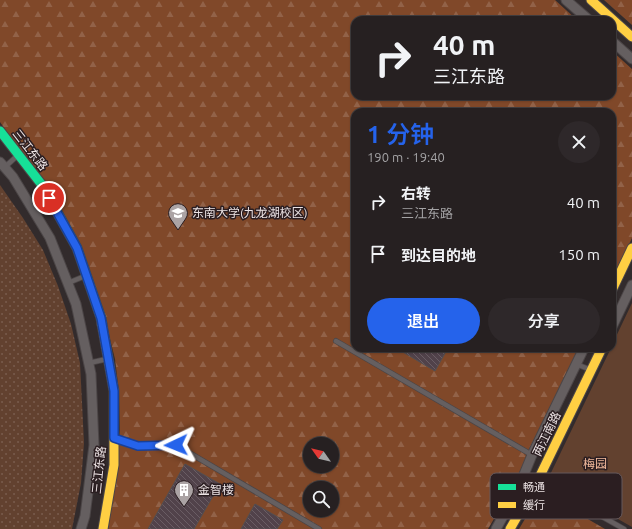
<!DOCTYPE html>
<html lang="zh">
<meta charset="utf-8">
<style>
body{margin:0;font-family:Ubuntu,"Noto Sans SC",sans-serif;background:#2e282a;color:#f1f3f6;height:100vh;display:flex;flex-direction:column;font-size:15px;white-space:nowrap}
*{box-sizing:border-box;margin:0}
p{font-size:13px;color:#a4a3a5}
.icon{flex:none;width:22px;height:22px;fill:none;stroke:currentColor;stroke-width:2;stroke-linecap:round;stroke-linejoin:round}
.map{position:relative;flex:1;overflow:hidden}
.side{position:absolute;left:351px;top:108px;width:265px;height:244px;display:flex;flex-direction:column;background:#262021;border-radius:12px;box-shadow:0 1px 3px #0004,0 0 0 1px #423e3f}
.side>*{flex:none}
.guide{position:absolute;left:351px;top:16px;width:265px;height:84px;border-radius:12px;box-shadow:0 1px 3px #0004,0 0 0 1px #423e3f;background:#262021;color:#f1f3f6;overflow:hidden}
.needle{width:26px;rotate:304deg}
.tools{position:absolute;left:303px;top:437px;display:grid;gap:8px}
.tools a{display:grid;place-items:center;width:36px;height:36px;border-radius:50%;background:#262021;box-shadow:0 1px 3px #0004,0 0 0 1px #423e3f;font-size:20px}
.pin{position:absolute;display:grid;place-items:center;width:34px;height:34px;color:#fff;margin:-17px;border:2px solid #fff;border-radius:50%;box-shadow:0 1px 4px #0007}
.me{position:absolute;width:44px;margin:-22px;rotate:268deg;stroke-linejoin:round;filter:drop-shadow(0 0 3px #0008)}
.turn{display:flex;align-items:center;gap:14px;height:84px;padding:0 16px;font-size:18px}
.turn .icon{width:52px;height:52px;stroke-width:2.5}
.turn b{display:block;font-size:28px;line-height:34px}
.round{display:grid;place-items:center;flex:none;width:42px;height:42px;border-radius:21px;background:#2e282a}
.headline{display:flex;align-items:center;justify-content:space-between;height:68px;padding:0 16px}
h1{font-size:24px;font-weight:600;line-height:30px;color:#2563eb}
.action{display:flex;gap:8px;margin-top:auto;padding:8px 16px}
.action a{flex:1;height:46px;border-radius:24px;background:#2563eb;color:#fff;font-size:16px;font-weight:600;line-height:46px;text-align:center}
.action a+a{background:#2e282a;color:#f1f3f6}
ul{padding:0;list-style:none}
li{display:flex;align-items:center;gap:12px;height:52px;padding:0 16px}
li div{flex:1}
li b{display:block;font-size:15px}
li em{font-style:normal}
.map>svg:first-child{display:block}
</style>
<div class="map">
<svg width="632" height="529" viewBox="0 0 632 529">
<defs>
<pattern id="grass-dots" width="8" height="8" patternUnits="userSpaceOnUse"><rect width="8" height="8" fill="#62412f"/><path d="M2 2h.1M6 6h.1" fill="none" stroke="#795c4d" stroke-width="1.8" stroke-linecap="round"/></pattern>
<pattern id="forest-firs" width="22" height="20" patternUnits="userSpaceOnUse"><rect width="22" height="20" fill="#804829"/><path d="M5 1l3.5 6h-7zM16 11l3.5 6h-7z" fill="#926248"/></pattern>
<pattern id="building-back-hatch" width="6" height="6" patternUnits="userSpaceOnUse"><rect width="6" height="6" fill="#51424a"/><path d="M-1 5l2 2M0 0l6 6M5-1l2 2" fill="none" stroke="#6a5d64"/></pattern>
</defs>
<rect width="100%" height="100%" fill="#322b2c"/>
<!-- grass -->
<polygon fill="url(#grass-dots)" points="0,185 23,218 43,250 58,286 71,324 80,363 84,443 81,483 72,529 0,529"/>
<!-- forest -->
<g fill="url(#forest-firs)" fill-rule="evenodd">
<path d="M0 0H555L577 20H355V96H612V51L632 69V238L612 280V112H355V348H579L512 488 488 529H108L113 497 120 430 119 392 115 359 105 319 87 267 7 132 0 122ZM310 444H332V466H310ZM310 488H332V510H310Z"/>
<polygon points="604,0 632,0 632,25"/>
<polygon points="541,492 605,529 519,529"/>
</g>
<!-- park -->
<polygon fill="#62412f" points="632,303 632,527 548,479 611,348 612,348 612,345"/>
<!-- building -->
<g fill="url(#building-back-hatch)" stroke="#544f50">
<polygon points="396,348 448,348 435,371"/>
<polygon points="185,464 220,484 194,529 148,529"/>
<polygon points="255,504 283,520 277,529 241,529"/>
</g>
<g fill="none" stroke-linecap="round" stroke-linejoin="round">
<defs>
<g id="lane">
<polyline points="5,167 18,155"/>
<polyline points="68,283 85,276"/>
<polyline points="336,341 532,455"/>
<polyline points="89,363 107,359"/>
<polyline points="576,364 591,370"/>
<polyline points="115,439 138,446 176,445 319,529"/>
<polyline points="525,473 624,529"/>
</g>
<g id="street">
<polyline points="566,0 589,20"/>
<polyline points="612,41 632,59"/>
<polyline points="0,162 13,177 50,238 76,304 91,374 94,445 85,516 81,529"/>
<polyline points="612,327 632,285"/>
<polyline points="496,529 518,489 532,455 584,348"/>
</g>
<polyline id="fast" points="0,131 42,185 77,248 101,318 102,324"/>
<g id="slow">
<polyline points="591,0 632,37"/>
<polyline points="612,290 632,248"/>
<polyline points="102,324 114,391 114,465 103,529"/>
<polyline points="510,529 538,480 602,348"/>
</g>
</defs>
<!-- lane casing -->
<use href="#lane" stroke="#4c4647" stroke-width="6"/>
<!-- street casing -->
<use href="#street" stroke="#4c4647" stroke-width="11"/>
<!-- fast casing -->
<use href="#fast" stroke="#4c4647" stroke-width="11"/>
<!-- slow casing -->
<use href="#slow" stroke="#4c4647" stroke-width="11"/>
<!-- lane -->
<use href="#lane" stroke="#655f60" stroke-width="4.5"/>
<!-- street -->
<use href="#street" stroke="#655f60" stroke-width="9"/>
<!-- fast -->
<use href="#fast" stroke="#16e098" stroke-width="9"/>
<!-- slow -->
<use href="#slow" stroke="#ffcf43" stroke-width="9"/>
</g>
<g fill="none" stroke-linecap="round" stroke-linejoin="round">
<defs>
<polyline id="route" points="49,198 77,248 101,318 114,391 114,438 138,446 176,445"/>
</defs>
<!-- route casing -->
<use href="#route" stroke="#184099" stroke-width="10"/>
<!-- route -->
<use href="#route" stroke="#2563eb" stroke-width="7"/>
</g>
<!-- icons -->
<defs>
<symbol id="university-pin" viewBox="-11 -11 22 30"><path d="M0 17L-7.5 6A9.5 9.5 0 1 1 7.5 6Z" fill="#aba3a4" stroke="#2b1e21"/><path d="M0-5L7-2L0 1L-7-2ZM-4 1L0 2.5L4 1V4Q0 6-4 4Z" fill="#fff"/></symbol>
<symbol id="building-pin" viewBox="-11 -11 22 30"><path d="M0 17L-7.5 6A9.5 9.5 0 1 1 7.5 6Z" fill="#aba3a4" stroke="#2b1e21"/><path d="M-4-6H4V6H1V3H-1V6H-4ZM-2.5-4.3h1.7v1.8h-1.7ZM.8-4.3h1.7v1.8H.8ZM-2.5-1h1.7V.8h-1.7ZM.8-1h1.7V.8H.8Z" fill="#fff"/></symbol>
</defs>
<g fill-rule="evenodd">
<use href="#university-pin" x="167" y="202" width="22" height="30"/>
<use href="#building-pin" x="173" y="479" width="22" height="30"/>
</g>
<g text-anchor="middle" stroke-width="3" stroke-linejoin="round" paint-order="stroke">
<!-- street labels -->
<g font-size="12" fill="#ece3e4" stroke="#2b1e21">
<text transform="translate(30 150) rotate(52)" y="4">三江东路</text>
<text transform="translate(547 434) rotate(-64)" y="4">两江南路</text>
<text transform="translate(99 470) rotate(-84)" y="4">三江东路</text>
</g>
<!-- poi labels -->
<g font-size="12" fill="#ece3e4" stroke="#2b1e21" text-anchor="start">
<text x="192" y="217">东南大学(九龙湖校区)</text>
<text x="198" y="494">金智楼</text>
</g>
<!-- park labels -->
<g font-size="12" fill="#f3ba9c" stroke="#2b1e21">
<text x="595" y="468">梅园</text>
</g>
</g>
<!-- legend -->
<rect x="490" y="473" width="132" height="46" rx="6" fill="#2b1e21" stroke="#65595c" stroke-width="1"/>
<rect x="498" y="484" width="18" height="6" fill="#16e098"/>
<rect x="498" y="502" width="18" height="6" fill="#ffcf43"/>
<g font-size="11" fill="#ece3e4">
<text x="523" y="491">畅通</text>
<text x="523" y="509">缓行</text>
</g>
</svg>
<div class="tools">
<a><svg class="needle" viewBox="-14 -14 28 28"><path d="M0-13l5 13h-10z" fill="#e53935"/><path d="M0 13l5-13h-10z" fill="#a4a3a5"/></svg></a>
<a><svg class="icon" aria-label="search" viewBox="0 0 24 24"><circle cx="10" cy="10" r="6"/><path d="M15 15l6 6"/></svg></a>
</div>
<div class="pin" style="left:49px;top:198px;background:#d93025"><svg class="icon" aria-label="arrive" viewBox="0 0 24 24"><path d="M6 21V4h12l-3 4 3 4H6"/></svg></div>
<svg class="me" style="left:176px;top:445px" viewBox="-20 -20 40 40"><path d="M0-17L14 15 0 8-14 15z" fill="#2563eb" stroke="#fff" stroke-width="4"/></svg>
<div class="guide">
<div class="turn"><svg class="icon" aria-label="right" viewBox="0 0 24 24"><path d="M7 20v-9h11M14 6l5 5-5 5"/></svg><div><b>40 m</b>三江东路</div></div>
</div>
<section class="side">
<div class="headline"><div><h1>1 分钟</h1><p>190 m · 19:40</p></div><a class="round"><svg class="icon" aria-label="close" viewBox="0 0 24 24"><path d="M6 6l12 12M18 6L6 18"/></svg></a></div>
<ul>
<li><svg class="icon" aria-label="right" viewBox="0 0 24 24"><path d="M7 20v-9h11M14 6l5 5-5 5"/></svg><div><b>右转</b><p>三江东路</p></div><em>40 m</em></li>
<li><svg class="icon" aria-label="arrive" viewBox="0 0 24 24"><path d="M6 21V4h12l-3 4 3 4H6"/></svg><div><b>到达目的地</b></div><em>150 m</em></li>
</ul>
<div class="action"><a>退出</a><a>分享</a></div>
</section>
</div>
